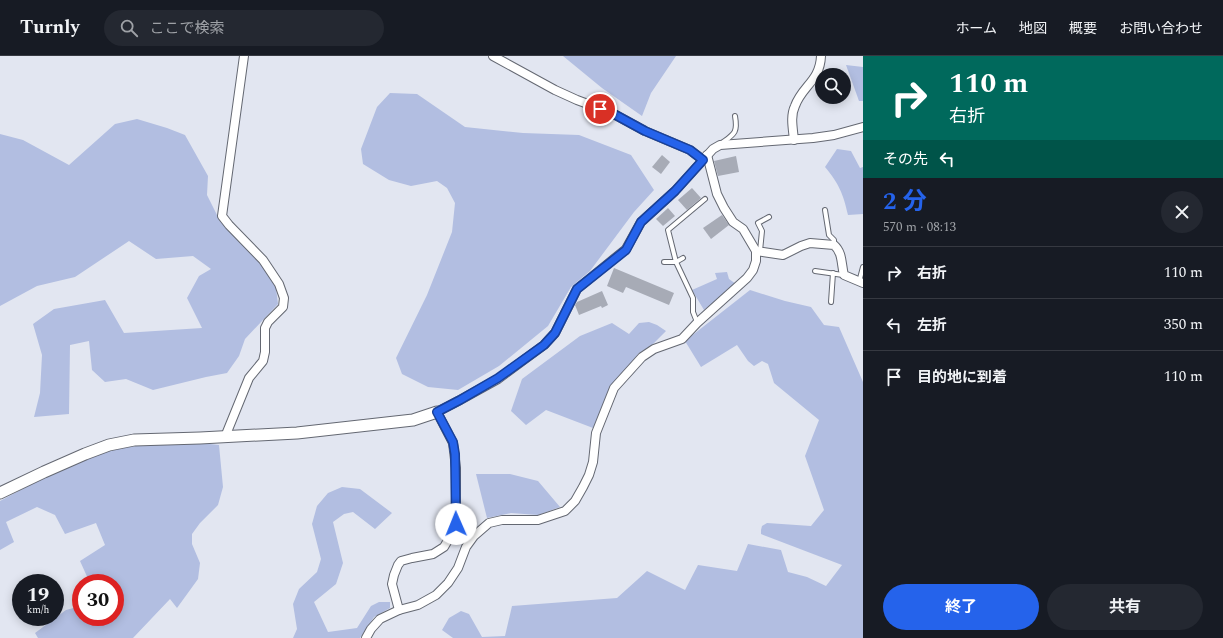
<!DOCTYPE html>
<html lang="ja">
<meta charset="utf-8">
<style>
body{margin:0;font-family:Spectral,"Noto Sans JP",serif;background:#242831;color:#f1f3f6;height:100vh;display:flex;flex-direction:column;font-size:15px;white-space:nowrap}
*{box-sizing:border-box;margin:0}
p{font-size:13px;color:#9ea1a6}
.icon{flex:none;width:22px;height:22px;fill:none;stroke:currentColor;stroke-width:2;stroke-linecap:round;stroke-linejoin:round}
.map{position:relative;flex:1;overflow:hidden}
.panel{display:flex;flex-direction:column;background:#171b24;width:360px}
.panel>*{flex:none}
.guide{background:#00695c;color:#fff;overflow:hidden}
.buttons{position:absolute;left:815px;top:12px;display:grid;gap:8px}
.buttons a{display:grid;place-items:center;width:36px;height:36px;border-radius:50%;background:#171b24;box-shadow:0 2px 10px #0003;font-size:20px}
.speed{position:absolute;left:12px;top:518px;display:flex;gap:8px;font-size:20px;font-weight:700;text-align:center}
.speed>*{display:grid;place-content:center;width:52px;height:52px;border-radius:50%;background:#171b24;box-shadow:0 2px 10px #0003;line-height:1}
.speed small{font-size:10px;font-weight:400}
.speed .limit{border:6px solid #d22;background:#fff;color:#111}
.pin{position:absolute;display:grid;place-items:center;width:34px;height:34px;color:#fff;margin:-17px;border:2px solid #fff;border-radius:50%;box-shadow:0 1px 4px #0007}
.me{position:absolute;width:44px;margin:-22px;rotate:359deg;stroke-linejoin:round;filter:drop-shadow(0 0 3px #0008)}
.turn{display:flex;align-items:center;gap:14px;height:84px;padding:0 20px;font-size:18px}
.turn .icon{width:52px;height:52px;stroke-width:2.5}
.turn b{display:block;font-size:28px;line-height:34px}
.then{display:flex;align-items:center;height:38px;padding:0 20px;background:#0003;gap:8px;font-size:15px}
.round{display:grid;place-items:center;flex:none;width:42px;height:42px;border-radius:21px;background:#242831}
.headline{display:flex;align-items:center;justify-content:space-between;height:68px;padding:0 20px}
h1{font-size:24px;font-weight:700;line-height:30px;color:#2563eb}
.button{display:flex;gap:8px;margin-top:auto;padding:8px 20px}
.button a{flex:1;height:46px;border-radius:24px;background:#2563eb;color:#fff;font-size:16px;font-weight:700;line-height:46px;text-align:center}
.button a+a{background:#242831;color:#f1f3f6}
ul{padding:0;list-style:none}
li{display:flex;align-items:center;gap:12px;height:52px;padding:0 20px;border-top:1px solid #363941}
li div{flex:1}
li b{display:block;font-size:15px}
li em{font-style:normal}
header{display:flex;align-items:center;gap:24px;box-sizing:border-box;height:56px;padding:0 20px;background:#171b24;border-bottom:1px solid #363941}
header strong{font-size:19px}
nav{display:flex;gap:22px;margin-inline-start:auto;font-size:14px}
.search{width:280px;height:36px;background:#242831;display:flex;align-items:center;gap:10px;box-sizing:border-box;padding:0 14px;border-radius:22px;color:#9ea1a6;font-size:15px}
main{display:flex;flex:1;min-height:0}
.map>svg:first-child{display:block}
</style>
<header>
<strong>Turnly</strong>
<div class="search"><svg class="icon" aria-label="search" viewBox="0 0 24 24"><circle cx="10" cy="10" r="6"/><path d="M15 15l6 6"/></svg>ここで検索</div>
<nav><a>ホーム</a><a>地図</a><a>概要</a><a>お問い合わせ</a></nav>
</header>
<main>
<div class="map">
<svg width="863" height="582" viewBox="0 0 863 582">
<rect width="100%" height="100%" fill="#e2e6f1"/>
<!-- green -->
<g fill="#b2bee1">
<polygon points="563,0 676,0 651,37 642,60 602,32"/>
<polygon points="846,9 863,11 863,45 859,45"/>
<polygon points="390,37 417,38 465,71 523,77 579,79 631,99 654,134 634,156 590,215 571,231 548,270 499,310 458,334 428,331 402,318 396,302 427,239 452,176 455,147 447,132 437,125 411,130 389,124 363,108 361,93 377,51"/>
<polygon points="137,63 167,72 185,79 208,120 207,139 218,161 241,188 263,209 276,232 278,248 245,283 239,300 227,317 206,321 153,334 126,323 105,326 92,314 89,285 70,289 69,358 34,361 40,337 42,299 33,268 54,253 105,244 124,277 202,272 187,242 199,220 211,213 193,200 156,203 129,185 75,221 37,230 0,250 0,78 23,84 69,109 115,68"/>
<path d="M837 93 851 95 860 112 863 111V158L848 159C843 137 839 128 825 111Z"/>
<polygon points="727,216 729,223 736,228 704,254 692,234 717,223 715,217"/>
<polygon points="750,234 785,245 811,251 824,269 839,271 863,326 863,582 453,582 442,574 449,562 461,555 469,558 482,581 505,580 512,550 617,542 647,515 685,534 698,509 737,515 748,488 781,494 788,516 807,521 826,530 842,509 761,478 761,474 762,470 767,467 811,470 824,454 805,400 819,364 774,327 768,308 762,305 754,310 748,305 737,289 701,311 685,285"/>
<polygon points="649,266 657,269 666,275 652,289 639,297 612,329 593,372 546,354 526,369 511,355 522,323 580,280 612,267 629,278 639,267"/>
<path d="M184 385 219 389 223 431 218 449 200 467 192 478V488L200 507 198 523 177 552 170 543 133 582H38L35 577 66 554 81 550V561H115V527H90L80 505 105 489 96 467 65 478 55 459 37 451 6 466 14 486 0 494V445C25 432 50 417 76 406 111 391 147 388 184 385Z"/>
<polygon points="476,418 510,418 538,425 560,451 538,459 511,457 487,462"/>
<polygon points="342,431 360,433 392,457 375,473 353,456 344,458 333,466 343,507 336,528 314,546 328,576 357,572 371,550 379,546 390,546 390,552 374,561 360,582 293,582 297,573 293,548 299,533 317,516 321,503 312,468 317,450 328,437"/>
</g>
<!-- building -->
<g fill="#a7abb6">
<polygon points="662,99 670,106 661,118 652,111"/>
<polygon points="736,100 739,116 718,120 714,105"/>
<polygon points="692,132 701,142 687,154 678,144"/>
<polygon points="668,152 675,160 663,170 656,163"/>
<polygon points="722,159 729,169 711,183 703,172"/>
<polygon points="614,212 674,237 669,249 626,231 623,237 607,230"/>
<polygon points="602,235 608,249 602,252 601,250 579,259 575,249 577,246"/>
</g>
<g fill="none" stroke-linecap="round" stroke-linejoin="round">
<defs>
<g id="lane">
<path d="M722 87C734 78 738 77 735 60"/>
<polyline points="825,154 829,179 834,184 834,189"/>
<polyline points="760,195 762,175 758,167 769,161"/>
<polyline points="664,206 676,206 683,202"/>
<polyline points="815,215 843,219"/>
<polyline points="859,226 863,211"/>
<polyline points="831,246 833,217"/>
<polyline points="697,266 693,256 693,242 676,206 668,174 705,143"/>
</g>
<g id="street">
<polyline points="493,0 555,34 577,44 612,57 645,75 690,94 703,104"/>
<path d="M794 84C793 73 790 60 795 50 802 30 820 25 821 0"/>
<path d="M756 195 783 199 801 190 810 187 834 189C843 197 841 208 844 219L863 227"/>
<polyline points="225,381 249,322 263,305 265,296 265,272 268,266 283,251 284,242 279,228 263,204 229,169 222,160 244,0"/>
<polyline points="399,554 392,528 394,519 398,509 401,505 412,502 433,498 444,491 451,479 456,468 456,412 453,387 437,356 460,344 498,323 544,289 555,277 577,233 626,193 641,166 675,135 713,93 720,89 813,82 834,79 863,71"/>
<polyline points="366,582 371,573 380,563 399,554 418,549 436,539 448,527 458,512 466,491 474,480 489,467 502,464 538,464 565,455 575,445 583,431 589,419 593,406 596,377 614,332 642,301 654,293 682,283 697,267 747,222 753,214 756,205 756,195 743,173 733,166 724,152 717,138 707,99"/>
</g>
<polyline id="secondary" points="0,437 44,416 85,398 109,389 134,384 200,382 297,377 413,364 437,356"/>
</defs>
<!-- lane casing -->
<use href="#lane" stroke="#646872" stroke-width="6"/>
<!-- street casing -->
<use href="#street" stroke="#646872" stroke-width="10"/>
<!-- secondary casing -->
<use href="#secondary" stroke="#646872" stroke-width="13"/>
<!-- lane -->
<use href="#lane" stroke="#fff" stroke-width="4"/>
<!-- street -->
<use href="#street" stroke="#fff" stroke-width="8"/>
<!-- secondary -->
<use href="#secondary" stroke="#fff" stroke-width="11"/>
</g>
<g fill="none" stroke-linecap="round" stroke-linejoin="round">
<defs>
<polyline id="route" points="456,468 455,398 453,386 437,356 460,344 498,322 544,289 555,277 577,233 626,194 641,166 675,135 703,104 690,94 645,75 612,57 600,53"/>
</defs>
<!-- route casing -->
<use href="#route" stroke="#184099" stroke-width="10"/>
<!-- route -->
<use href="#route" stroke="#2563eb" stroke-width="7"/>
</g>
</svg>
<div class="buttons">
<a><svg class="icon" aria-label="search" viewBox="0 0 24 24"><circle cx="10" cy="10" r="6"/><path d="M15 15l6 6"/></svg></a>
</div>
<div class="speed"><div>19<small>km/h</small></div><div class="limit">30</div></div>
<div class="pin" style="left:600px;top:53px;background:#d93025"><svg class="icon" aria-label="arrive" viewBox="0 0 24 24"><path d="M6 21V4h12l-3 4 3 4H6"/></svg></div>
<svg class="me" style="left:456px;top:468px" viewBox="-20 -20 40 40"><circle r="19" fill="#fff"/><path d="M0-13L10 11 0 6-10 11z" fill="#2563eb"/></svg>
</div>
<section class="panel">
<div class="guide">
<div class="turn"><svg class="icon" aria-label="right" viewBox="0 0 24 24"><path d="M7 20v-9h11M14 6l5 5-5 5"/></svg><div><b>110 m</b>右折</div></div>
<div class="then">その先<svg class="icon" aria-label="left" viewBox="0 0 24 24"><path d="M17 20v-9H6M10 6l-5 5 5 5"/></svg></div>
</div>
<div class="headline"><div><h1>2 分</h1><p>570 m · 08:13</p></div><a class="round"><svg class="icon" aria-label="close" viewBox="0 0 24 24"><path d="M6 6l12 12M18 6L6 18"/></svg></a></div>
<ul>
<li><svg class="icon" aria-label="right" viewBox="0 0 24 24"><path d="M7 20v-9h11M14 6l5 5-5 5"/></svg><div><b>右折</b></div><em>110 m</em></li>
<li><svg class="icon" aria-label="left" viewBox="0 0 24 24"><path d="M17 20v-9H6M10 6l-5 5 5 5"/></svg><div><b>左折</b></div><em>350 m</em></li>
<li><svg class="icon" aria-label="arrive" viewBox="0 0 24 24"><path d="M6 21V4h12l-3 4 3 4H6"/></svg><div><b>目的地に到着</b></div><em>110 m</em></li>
</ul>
<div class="button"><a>終了</a><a>共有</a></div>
</section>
</main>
